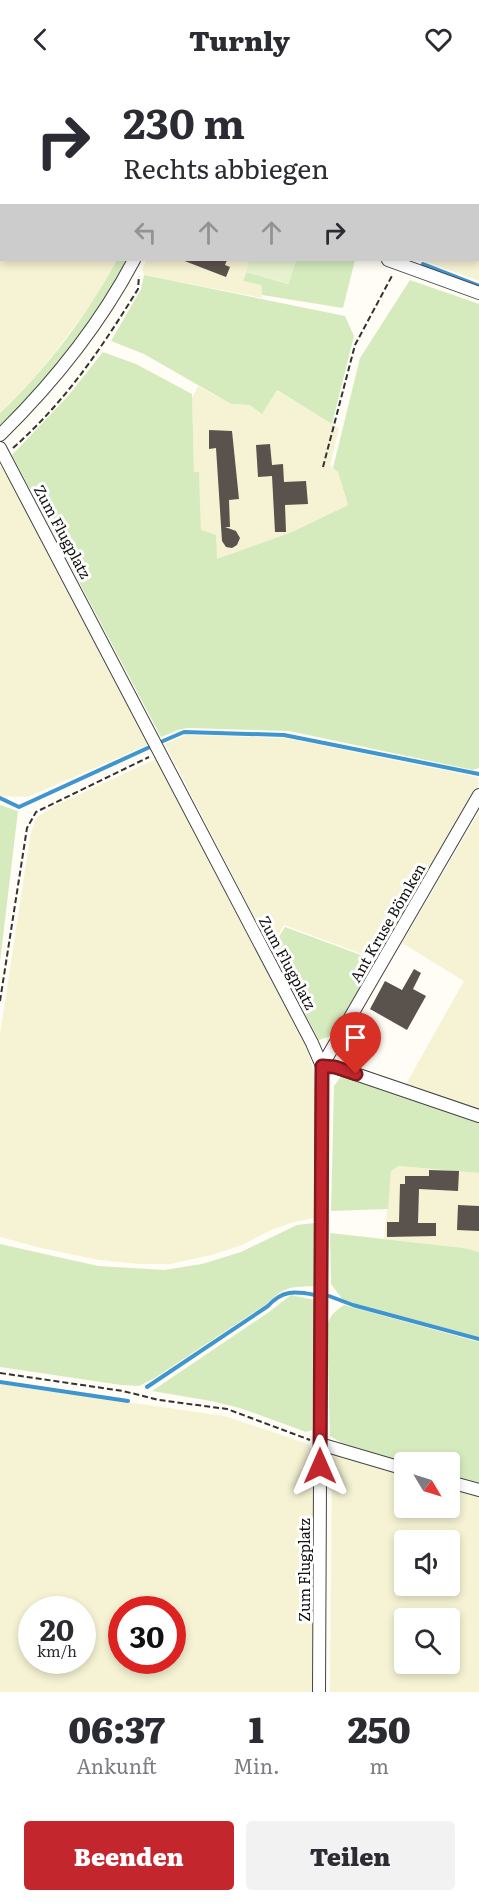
<!DOCTYPE html>
<html lang="de">
<meta charset="utf-8">
<style>
body{margin:0;font-family:Literata,serif;background:#f2f2f3;color:#2b2b33;height:100vh;display:flex;flex-direction:column;font-size:22px;white-space:nowrap}
*{box-sizing:border-box;margin:0}
p{font-size:20px;color:#7c7c81}
.icon{flex:none;width:33px;height:33px;fill:none;stroke:currentColor;stroke-width:2;stroke-linecap:round;stroke-linejoin:round}
.map{position:relative;height:1614px;overflow:hidden}
.sheet{display:flex;flex-direction:column;background:#fff;flex:1}
.sheet>*{flex:none}
.hud{position:absolute;left:0px;top:0px;width:480px;height:183px;box-shadow:0 3px 9px #0003;background:#fff;color:#2b2b33;overflow:hidden}
.needle{width:39px;rotate:128deg}
.controls{position:absolute;left:394px;top:1374px;display:grid;gap:12px}
.controls a{display:grid;place-items:center;width:66px;height:66px;border-radius:6px;background:#fff;box-shadow:0 3px 9px #0003;font-size:30px}
.speed{position:absolute;left:18px;top:1518px;display:flex;gap:12px;font-size:30px;font-weight:700;text-align:center}
.speed>*{display:grid;place-content:center;width:78px;height:78px;border-radius:50%;background:#fff;box-shadow:0 3px 9px #0003;line-height:1}
.speed small{font-size:15px;font-weight:400}
.speed .limit{border:9px solid #d22;background:#fff;color:#111}
.pin{position:absolute;display:grid;place-items:center;width:51px;height:51px;color:#fff;margin:-62px -26px;border-radius:50% 50% 50% 0;rotate:-45deg;box-shadow:0 0 6px #0007}
.pin .icon{rotate:45deg}
.me{position:absolute;width:66px;margin:-33px;rotate:0deg;stroke-linejoin:round;filter:drop-shadow(0 0 4px #0008)}
.turn{display:flex;align-items:center;gap:21px;height:126px;padding:0 24px;font-size:27px}
.turn .icon{width:78px;height:78px;stroke-width:2.5}
.turn b{display:block;font-size:42px;line-height:51px}
.lanes{display:flex;align-items:center;height:57px;padding:0 24px;background:#0003;justify-content:center;gap:30px;direction:ltr}
.lanes .off{opacity:.35}
.eta{display:flex;justify-content:space-evenly;align-items:center;height:102px;text-align:center}
.eta b{font-size:36px;font-weight:800;line-height:42px}
.button{display:flex;gap:12px;margin-top:auto;padding:12px 24px}
.button a{flex:1;height:69px;border-radius:6px;background:#c4262e;color:#fff;font-size:24px;font-weight:800;line-height:69px;text-align:center}
.button a+a{background:#f2f2f3;color:#2b2b33}
header{display:flex;justify-content:space-between;align-items:center;height:78px;padding:0 24px;background:#fff;font-size:27px;font-weight:800}
.map>svg:first-child{display:block}
</style>
<header><svg class="icon" aria-label="back" viewBox="0 0 24 24"><path d="M15 5l-7 7 7 7"/></svg>Turnly<svg class="icon" aria-label="heart" viewBox="0 0 24 24"><path d="M12 20l-8-8c-3-5 5-10 8-4 3-6 11-1 8 4z"/></svg></header>
<div class="map">
<svg width="479" height="1614" viewBox="0 0 479 1614">
<rect width="100%" height="100%" fill="#fffdf5"/>
<!-- farmland -->
<g fill="#f6f3d4" fill-rule="evenodd">
<polygon points="0,0 195,0 2,2 2,182 117,182 94,222 56,273 34,300 0,335"/>
<polygon points="459,0 479,0 479,203 422,182 478,182 478,2 459,1"/>
<polygon points="147,182 249,182 243,203 261,207 262,220 144,197 142,191"/>
<polygon points="198,308 231,326 250,327 276,312 339,350 330,387 338,394 348,427 292,454 217,482 201,452 199,394 194,394 192,320"/>
<polygon points="2,388 152,665 28,719 0,718 0,389"/>
<polygon points="186,657 285,660 477,699 479,706 376,881 284,847 270,870 165,666"/>
<polygon points="156,681 308,973 314,995 316,1030 314,1140 294,1144 271,1152 242,1167 212,1177 170,1186 140,1186 99,1182 41,1170 0,1159 0,956 30,759 36,740 56,727"/>
<polygon points="479,734 479,1031 406,1006 464,903 402,865"/>
<polygon points="398,1088 479,1095 479,1174 464,1170 384,1161 391,1092"/>
<path d="M0 1306 225 1338 308 1366 315 1375 313 1614H0ZM32 1532H82V1582H32ZM122 1532H172V1582H122Z"/>
<path d="M336 1377 405 1396V1430H450V1408L479 1417V1614H330L332 1381ZM405 1462H450V1508H405ZM405 1540H450V1586H405Z"/>
</g>
<!-- green -->
<g fill="#d5ebbd">
<path d="M117 182H128L112 210 62 283 0 350V335C47 291 87 237 117 182Z"/>
<polygon points="296,182 355,182 343,230 262,217 261,207 243,203 246,194 288,206"/>
<polygon points="144,197 345,238 354,258 332,346 277,312 262,336 250,327 231,326 144,276 111,263 141,211"/>
<polygon points="410,202 479,226 479,690 473,692 289,653 188,650 178,652 161,659 12,377 68,318 103,274 136,286 192,316 194,394 199,394 201,452 216,457 217,481 292,454 348,427 338,394 333,390 360,280"/>
<polygon points="0,727 18,733 0,884"/>
<polygon points="285,849 377,883 334,957 319,962 271,872"/>
<polygon points="342,997 479,1042 479,1095 398,1088 391,1093 388,1131 331,1133 334,1008"/>
<path d="M315 1145V1208C292 1209 284 1208 268 1225L153 1301 139 1308 121 1307 0 1289V1166L98 1188 164 1192 202 1186 241 1174 297 1147Z"/>
<polygon points="330,1155 464,1170 479,1174 479,1259 343,1222 331,1206"/>
<polygon points="291,1217 315,1222 312,1352 306,1354 240,1330 211,1323 152,1313 269,1234"/>
<path d="M344 1227 479 1264V1407L450 1398V1384H405L344 1366 330 1358 327 1248C330 1237 335 1233 344 1227Z"/>
</g>
<!-- pitch -->
<polygon fill="#e6f2cf" points="249,182 296,182 289,206 246,194"/>
<g fill="none" stroke-linecap="round" stroke-linejoin="round">
<!-- stream -->
<g stroke="#3f96cf" stroke-width="4">
<polyline points="455,2 456,0"/>
<polyline points="423,186 479,208"/>
<polyline points="163,663 184,654 284,657 479,696"/>
<polyline points="0,720 19,729 152,668"/>
<polyline points="329,1218 353,1227 479,1261"/>
<polyline points="0,1304 128,1323"/>
<path d="M147 1309 268 1228C282 1212 295 1213 315 1217"/>
</g>
</g>
<!-- building -->
<g fill="#5a524d">
<polygon points="182,182 227,182 225,187 230,189 226,199"/>
<polygon points="209,352 232,353 239,421 229,422 230,449 225,449 236,453 240,460 237,467 232,470 226,469 222,463 216,370 209,371"/>
<polygon points="270,366 272,387 283,386 284,404 306,403 308,426 285,427 286,454 275,454 272,398 258,399 256,367"/>
<polygon points="414,891 421,895 413,911 426,918 407,952 370,931 385,903 402,912"/>
<polygon points="360,950 373,957 362,977 348,970"/>
<polygon points="429,1092 459,1093 458,1113 419,1111 418,1145 436,1145 436,1158 387,1159 387,1144 399,1144 400,1106 405,1106 405,1098 429,1098"/>
<polygon points="458,1127 479,1128 479,1153 457,1152"/>
</g>
<g fill="none" stroke-linecap="round" stroke-linejoin="round">
<defs>
<g id="minor">
<polyline points="213,2 213,0"/>
<polyline points="388,182 479,215"/>
<path d="M0 357C53 305 99 248 134 182"/>
<polyline points="0,370 312,965 322,988 319,1614"/>
<polyline points="322,988 479,717"/>
<polyline points="322,988 335,989 479,1038"/>
<polyline points="320,1366 405,1391"/>
<polyline points="450,1404 479,1412"/>
</g>
</defs>
<!-- minor casing -->
<use href="#minor" stroke="#444" stroke-width="14"/>
<!-- path -->
<g stroke="#333" stroke-width="2" stroke-dasharray="6 3" stroke-linecap="butt">
<polyline points="232,2 233,0"/>
<path d="M13 370C66 323 101 271 138 211L139 198"/>
<polyline points="323,389 355,267 393,196"/>
<polyline points="0,923 27,750 36,734 149,679"/>
<polyline points="0,1295 123,1313 159,1322 227,1331 310,1362"/>
</g>
<!-- minor -->
<use href="#minor" stroke="#fff" stroke-width="12"/>
</g>
<g fill="none" stroke-linecap="round" stroke-linejoin="round">
<defs>
<polyline id="route" points="320,1388 322,988 335,989 356,996"/>
</defs>
<!-- route casing -->
<use href="#route" stroke="#7f191e" stroke-width="15"/>
<!-- route -->
<use href="#route" stroke="#c4262e" stroke-width="10"/>
</g>
<g text-anchor="middle" stroke-width="6" stroke-linejoin="round" paint-order="stroke">
<!-- street labels -->
<g font-size="15" fill="#111" stroke="#fff">
<text transform="translate(62 454) rotate(62)" y="5">Zum Flugplatz</text>
<text transform="translate(388 845) rotate(-60)" y="5">Ant Kruse Bömken</text>
<text transform="translate(287 885) rotate(62)" y="5">Zum Flugplatz</text>
<text transform="translate(305 1492) rotate(-90)" y="5">Zum Flugplatz</text>
</g>
</g>
</svg>
<div class="controls">
<a><svg class="needle" viewBox="-14 -14 28 28"><path d="M0-13l5 13h-10z" fill="#e53935"/><path d="M0 13l5-13h-10z" fill="#7c7c81"/></svg></a>
<a><svg class="icon" aria-label="sound" viewBox="0 0 24 24"><path d="M4 9h4l5-4v14l-5-4H4zM17 9q2 3 0 6"/></svg></a>
<a><svg class="icon" aria-label="search" viewBox="0 0 24 24"><circle cx="10" cy="10" r="6"/><path d="M15 15l6 6"/></svg></a>
</div>
<div class="speed"><div>20<small>km/h</small></div><div class="limit">30</div></div>
<div class="pin" style="left:356px;top:996px;background:#d93025"><svg class="icon" aria-label="arrive" viewBox="0 0 24 24"><path d="M6 21V4h12l-3 4 3 4H6"/></svg></div>
<svg class="me" style="left:320px;top:1388px" viewBox="-20 -20 40 40"><path d="M0-17L14 15 0 8-14 15z" fill="#c4262e" stroke="#fff" stroke-width="4"/></svg>
<div class="hud">
<div class="turn"><svg class="icon" aria-label="right" viewBox="0 0 24 24"><path d="M7 20v-9h11M14 6l5 5-5 5"/></svg><div><b>230 m</b>Rechts abbiegen</div></div>
<div class="lanes"><svg class="icon off" aria-label="left" viewBox="0 0 24 24"><path d="M17 20v-9H6M10 6l-5 5 5 5"/></svg><svg class="icon off" aria-label="ahead" viewBox="0 0 24 24"><path d="M12 20V5M6 11l6-6 6 6"/></svg><svg class="icon off" aria-label="ahead" viewBox="0 0 24 24"><path d="M12 20V5M6 11l6-6 6 6"/></svg><svg class="icon" aria-label="right" viewBox="0 0 24 24"><path d="M7 20v-9h11M14 6l5 5-5 5"/></svg></div>
</div>
</div>
<section class="sheet">
<div class="eta">
<div><b>06:37</b><p>Ankunft</p></div>
<div><b>1</b><p>Min.</p></div>
<div><b>250</b><p>m</p></div>
</div>
<div class="button"><a>Beenden</a><a>Teilen</a></div>
</section>
